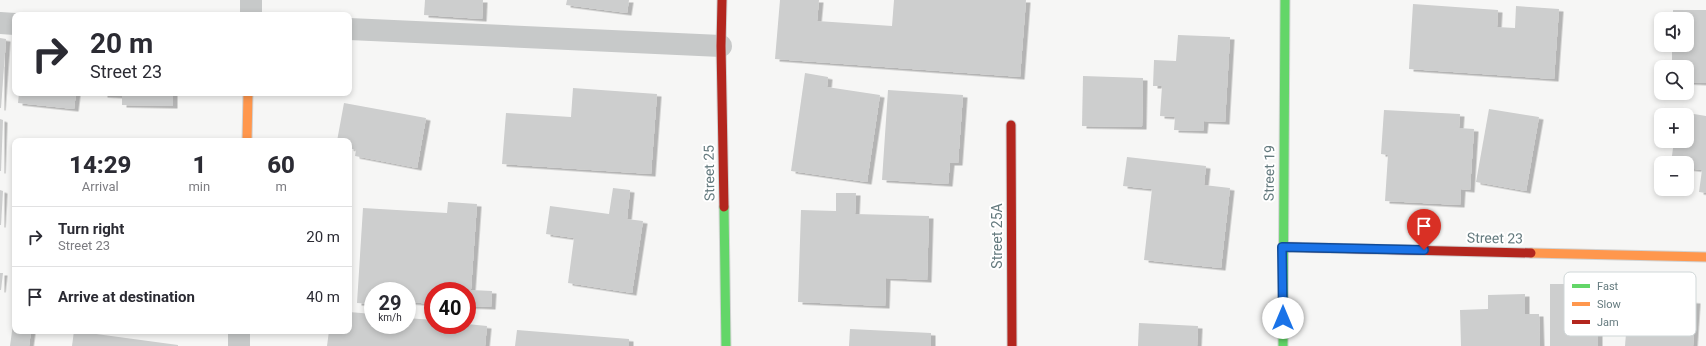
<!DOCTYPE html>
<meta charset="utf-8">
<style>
body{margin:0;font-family:Roboto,sans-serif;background:#f7f7f7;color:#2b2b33;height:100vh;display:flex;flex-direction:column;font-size:15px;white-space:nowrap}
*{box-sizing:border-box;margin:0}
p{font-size:13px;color:#7c7c81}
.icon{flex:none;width:22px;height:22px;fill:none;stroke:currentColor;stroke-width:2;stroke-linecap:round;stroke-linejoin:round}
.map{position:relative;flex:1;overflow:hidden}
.details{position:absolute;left:12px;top:138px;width:340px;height:196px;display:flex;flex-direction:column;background:#fff;border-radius:8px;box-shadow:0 2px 6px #0003}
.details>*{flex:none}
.banner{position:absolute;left:12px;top:12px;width:340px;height:84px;border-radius:8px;box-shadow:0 2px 6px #0003;background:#fff;color:#2b2b33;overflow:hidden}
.tools{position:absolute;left:1654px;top:12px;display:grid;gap:8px}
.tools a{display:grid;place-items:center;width:40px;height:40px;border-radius:8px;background:#fff;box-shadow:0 2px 6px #0003;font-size:20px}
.speed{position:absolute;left:364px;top:282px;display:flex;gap:8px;font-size:20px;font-weight:700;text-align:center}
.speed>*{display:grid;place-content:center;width:52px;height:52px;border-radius:50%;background:#fff;box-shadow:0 2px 6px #0003;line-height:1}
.speed small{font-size:10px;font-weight:400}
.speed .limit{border:6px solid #d22;background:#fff;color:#111}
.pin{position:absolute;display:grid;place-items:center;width:34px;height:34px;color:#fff;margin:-41px -17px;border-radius:50% 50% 50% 0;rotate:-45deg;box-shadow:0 0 4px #0007}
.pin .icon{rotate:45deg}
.me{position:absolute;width:44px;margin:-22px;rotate:0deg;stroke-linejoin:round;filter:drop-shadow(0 0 3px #0008)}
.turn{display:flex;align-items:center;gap:14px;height:84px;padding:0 12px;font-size:18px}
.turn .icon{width:52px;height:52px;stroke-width:2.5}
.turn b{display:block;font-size:28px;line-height:34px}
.eta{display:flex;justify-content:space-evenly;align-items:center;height:68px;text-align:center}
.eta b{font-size:24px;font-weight:800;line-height:28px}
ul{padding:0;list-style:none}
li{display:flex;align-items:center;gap:12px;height:60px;padding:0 12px;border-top:1px solid #e1e1e2}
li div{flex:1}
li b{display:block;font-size:15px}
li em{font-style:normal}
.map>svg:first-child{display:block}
</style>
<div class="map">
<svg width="1706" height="346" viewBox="0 0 1706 346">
<defs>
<filter id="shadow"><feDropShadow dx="4.5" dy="2.5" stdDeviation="0" flood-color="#0004"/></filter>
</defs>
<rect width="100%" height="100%" fill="#f6f6f5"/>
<!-- building -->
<g fill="#cdcece" filter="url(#shadow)">
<polygon points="425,0 483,0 482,19 424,15"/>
<polygon points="567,0 629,0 627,13 566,5"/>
<polygon points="780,0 819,0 817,21 892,26 894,0 1026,0 1020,77 775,59"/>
<polygon points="1413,4 1498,10 1497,27 1515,28 1516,6 1559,9 1554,79 1409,69"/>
<polygon points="1673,10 1706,10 1706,83 1687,82 1687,67 1672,67 1672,45 1687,45 1687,19 1673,19"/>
<polygon points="1178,35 1230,37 1225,122 1204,121 1203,131 1174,130 1175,117 1160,116 1162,86 1153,86 1154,60 1176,61"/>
<polygon points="0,38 6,39 1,108 0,108"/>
<polygon points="805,73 828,77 827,87 880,95 867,182 791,171"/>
<polygon points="1083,76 1143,78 1142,127 1082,126"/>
<polygon points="573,88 657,94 651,174 502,164 506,113 571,117"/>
<polygon points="888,90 963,95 958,163 950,163 948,184 882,180"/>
<polygon points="19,93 76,93 74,109 18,103"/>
<polygon points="103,93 173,93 173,106 122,105 122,96 103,95"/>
<polygon points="344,103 426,118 417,168 355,156 356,150 349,148 349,141 337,141"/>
<polygon points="1489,109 1539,117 1526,191 1476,182"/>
<polygon points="1384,110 1460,114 1459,128 1474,129 1470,190 1461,189 1460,205 1385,201 1388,155 1381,154"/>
<polygon points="1688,113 1706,116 1706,193 1699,192 1702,170 1687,168 1687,163 1671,163 1674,141 1687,141"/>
<polygon points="0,119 3,120 1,171 0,171"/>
<polygon points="1127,157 1206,166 1204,185 1230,188 1221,268 1144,260 1152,189 1123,186"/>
<polygon points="613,188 630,190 627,219 643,221 632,293 568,283 574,238 546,234 550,206 609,214"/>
<polygon points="0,190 3,191 1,225 0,225"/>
<polygon points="836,193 856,193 855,214 929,216 927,280 886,278 885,306 798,302 801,210 836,211"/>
<polygon points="448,202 477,204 471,290 492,291 491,307 467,306 467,291 433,291 433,304 409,302 409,289 401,289 401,291 373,291 373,304 357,303 363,208 447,213"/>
<polygon points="0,273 3,273 1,290 0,290"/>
<rect x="1550" y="284" width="48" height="62"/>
<polygon points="1525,294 1525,314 1539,314 1540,346 1461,346 1460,310 1488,309 1488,295"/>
<polygon points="1629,296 1696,301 1693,346 1625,346"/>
<polygon points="349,312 373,314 373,325 407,325 407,318 433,320 433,325 467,325 467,324 487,326 485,346 327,346 329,331 349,331"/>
<polygon points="1139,323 1198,326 1197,346 1138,346"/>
<polygon points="13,324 15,324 15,331 31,331 29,346 10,346"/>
<polygon points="850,329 931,333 931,346 849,346"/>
<polygon points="517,330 629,339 629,346 515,346"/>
<polygon points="74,331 178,345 178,346 72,346"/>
</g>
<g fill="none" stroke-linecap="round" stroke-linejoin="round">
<defs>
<g id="fast">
<polyline points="724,207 726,346"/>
<polyline points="1283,346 1285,0"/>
</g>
<g id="slow">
<polyline points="247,141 248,93"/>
<polyline points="1531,253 1706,257"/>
</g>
<g id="jam">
<polyline points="722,0 721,46 724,207"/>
<polyline points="1011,125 1012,346"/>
<polyline points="1283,247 1531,253"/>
</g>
</defs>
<!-- fast casing -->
<use href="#fast" stroke="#d1d2d2" stroke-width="11"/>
<!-- slow casing -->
<use href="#slow" stroke="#d1d2d2" stroke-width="11"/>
<!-- jam casing -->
<use href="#jam" stroke="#d1d2d2" stroke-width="11"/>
<!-- street -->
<g stroke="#c7c9c9" stroke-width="22">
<polyline points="251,15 251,0"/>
<polyline points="0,23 15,24"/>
<polyline points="349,29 721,46"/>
<polyline points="239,346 239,331"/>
</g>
<!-- fast -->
<use href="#fast" stroke="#63d668" stroke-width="9"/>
<!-- slow -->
<use href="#slow" stroke="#ff974d" stroke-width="9"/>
<!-- jam -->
<use href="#jam" stroke="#b3261e" stroke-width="9"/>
</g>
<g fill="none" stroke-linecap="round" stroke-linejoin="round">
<defs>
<polyline id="route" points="1283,318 1282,247 1424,250"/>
</defs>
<!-- route casing -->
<use href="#route" stroke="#114b97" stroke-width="10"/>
<!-- route -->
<use href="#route" stroke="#1a73e8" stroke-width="7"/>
</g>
<g text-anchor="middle" stroke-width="4" stroke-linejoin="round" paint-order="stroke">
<!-- street labels -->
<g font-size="14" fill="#647a7e" stroke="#fff">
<text transform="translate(709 173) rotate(-91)" y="5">Street 25</text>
<text transform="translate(1269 173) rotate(-89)" y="5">Street 19</text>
<text transform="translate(997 236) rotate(-90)" y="5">Street 25A</text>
<text transform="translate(1495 238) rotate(1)" y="5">Street 23</text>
</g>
</g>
<!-- legend -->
<rect x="1564" y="272" width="132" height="64" rx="6" fill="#fff" stroke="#d0d7d8" stroke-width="1"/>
<rect x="1572" y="284" width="18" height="4" fill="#63d668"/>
<rect x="1572" y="302" width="18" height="4" fill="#ff974d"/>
<rect x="1572" y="320" width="18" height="4" fill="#b3261e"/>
<g font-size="11" fill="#647a7e">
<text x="1597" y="290">Fast</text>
<text x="1597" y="308">Slow</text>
<text x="1597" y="326">Jam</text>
</g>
</svg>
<div class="tools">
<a><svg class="icon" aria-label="sound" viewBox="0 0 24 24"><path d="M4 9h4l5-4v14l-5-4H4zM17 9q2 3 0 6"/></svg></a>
<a><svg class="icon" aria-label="search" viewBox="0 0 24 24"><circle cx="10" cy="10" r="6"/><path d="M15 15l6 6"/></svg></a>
<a>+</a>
<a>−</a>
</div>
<div class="speed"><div>29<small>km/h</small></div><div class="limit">40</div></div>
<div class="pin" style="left:1424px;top:250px;background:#d93025"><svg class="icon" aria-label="arrive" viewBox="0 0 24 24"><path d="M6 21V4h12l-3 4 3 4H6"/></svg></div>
<svg class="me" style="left:1283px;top:318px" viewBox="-20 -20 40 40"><circle r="19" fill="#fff"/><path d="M0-13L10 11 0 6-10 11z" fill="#1a73e8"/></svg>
<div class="banner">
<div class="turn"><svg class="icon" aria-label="right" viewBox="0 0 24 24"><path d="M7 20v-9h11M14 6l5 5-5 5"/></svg><div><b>20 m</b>Street 23</div></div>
</div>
<section class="details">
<div class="eta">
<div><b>14:29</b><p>Arrival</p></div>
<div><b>1</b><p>min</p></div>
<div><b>60</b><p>m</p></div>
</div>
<ul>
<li><svg class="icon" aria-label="right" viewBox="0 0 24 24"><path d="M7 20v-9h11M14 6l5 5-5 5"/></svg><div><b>Turn right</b><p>Street 23</p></div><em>20 m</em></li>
<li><svg class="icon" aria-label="arrive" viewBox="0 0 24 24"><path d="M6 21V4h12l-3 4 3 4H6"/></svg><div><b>Arrive at destination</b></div><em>40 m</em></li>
</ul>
</section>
</div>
